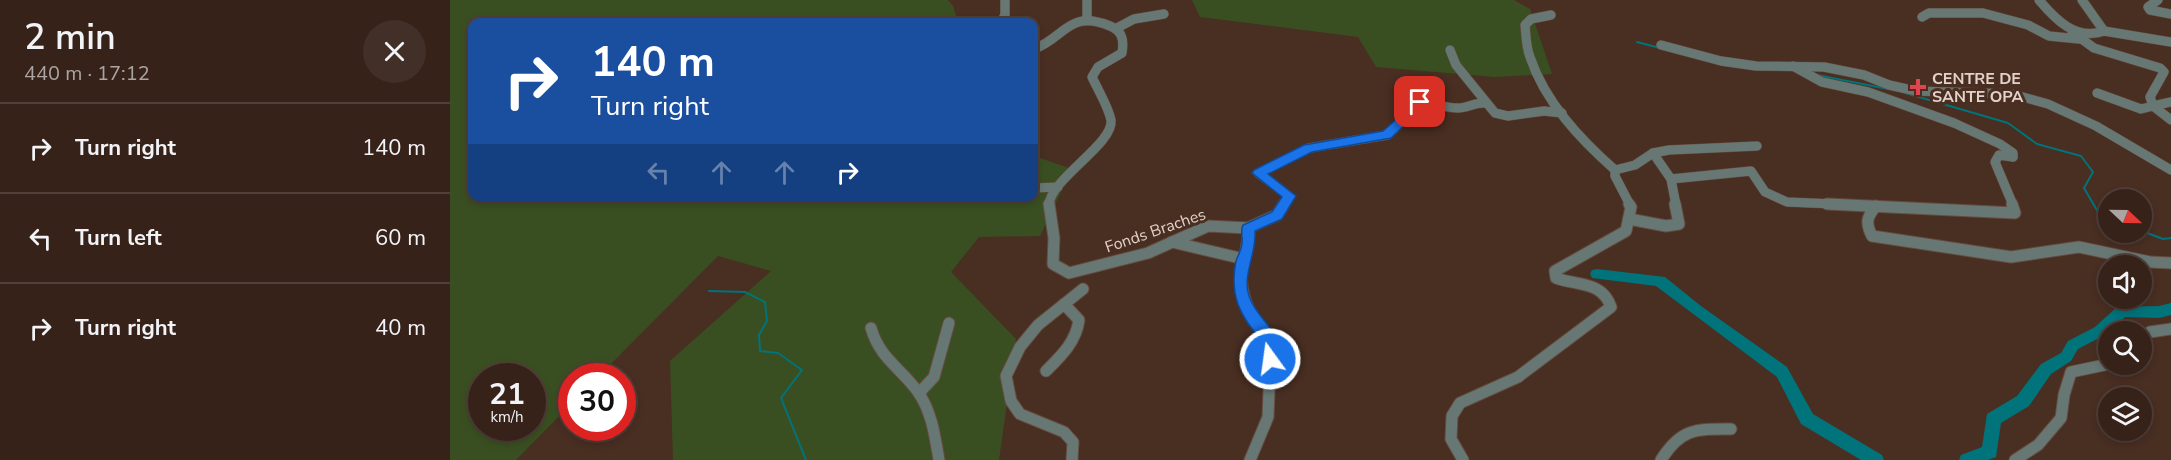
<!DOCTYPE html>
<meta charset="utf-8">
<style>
body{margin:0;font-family:"Nunito Sans",sans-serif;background:#422f27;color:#f1f3f6;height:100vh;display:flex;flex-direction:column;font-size:22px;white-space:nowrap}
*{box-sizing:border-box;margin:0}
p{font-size:20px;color:#aaa4a2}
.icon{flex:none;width:33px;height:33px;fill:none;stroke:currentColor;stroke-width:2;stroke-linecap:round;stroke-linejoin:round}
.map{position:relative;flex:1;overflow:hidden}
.panel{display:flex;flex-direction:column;background:#37221a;width:450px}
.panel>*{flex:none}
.guide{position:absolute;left:18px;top:18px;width:570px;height:183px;border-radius:12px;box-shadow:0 3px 9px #0003,0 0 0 2px #513f39;background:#1a4fa0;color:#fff;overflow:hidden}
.needle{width:39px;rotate:112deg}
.buttons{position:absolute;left:1648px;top:189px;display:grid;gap:12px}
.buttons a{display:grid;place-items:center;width:54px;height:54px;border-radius:50%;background:#37221a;box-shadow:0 3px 9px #0003,0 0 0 2px #513f39;font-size:30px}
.speed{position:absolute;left:18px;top:363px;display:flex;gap:12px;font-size:30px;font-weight:700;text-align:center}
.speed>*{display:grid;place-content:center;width:78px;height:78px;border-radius:50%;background:#37221a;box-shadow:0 3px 9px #0003,0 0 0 2px #513f39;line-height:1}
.speed small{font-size:15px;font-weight:400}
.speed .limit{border:9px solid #d22;background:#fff;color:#111}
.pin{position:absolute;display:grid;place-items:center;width:51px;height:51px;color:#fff;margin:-26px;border-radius:12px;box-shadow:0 3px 9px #0006}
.me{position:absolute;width:66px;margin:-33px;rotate:346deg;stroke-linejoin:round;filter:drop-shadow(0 0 4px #0008)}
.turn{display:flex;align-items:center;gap:21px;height:126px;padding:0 24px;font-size:27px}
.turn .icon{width:78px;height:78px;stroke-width:2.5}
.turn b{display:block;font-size:42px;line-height:51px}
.lanes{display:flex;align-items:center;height:57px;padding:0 24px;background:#0003;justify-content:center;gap:30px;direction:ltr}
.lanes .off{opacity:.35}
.round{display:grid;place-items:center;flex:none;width:63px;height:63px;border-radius:32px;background:#422f27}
.head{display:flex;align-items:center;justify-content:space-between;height:102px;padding:0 24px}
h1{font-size:36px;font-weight:600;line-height:45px}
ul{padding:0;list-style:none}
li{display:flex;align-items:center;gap:18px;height:90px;padding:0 24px;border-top:2px solid #513f39}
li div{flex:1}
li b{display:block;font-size:22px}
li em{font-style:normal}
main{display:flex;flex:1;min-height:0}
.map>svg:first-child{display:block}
</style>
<main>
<section class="panel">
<div class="head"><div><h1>2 min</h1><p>440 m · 17:12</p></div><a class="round"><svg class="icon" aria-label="close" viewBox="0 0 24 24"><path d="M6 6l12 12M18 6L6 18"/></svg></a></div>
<ul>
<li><svg class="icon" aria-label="right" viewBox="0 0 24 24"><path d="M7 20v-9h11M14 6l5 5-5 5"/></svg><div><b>Turn right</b></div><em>140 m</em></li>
<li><svg class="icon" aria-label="left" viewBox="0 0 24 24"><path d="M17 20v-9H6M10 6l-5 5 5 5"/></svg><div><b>Turn left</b></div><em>60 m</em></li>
<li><svg class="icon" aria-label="right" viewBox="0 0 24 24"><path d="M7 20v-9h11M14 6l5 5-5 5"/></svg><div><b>Turn right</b></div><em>40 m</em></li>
</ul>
</section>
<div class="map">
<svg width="1721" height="460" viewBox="0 0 1721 460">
<rect width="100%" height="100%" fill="#492e22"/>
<!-- green -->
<g fill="#3a4f21" fill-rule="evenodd">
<path d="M0 0H498L503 6 508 22H22V196H584V156L622 169 590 236 529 237 501 272 566 339 549 460H223L220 361 321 271 268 256 149 376H122L121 404 66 460H0ZM32 376H82V428H32Z"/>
<polygon points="742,0 1064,0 1080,9 1102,74 1045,77 926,67 908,37 750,17"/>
</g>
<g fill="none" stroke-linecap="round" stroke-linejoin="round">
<!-- stream -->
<g stroke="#01737b" stroke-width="2">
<polyline points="1187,42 1210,48"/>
<polyline points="1367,75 1438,89"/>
<polyline points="1455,93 1558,123 1587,144 1631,156 1643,172 1634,188 1648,212 1659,216"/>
<polyline points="1692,231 1713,239 1721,238"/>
<polyline points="259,291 295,292 315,302 317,321 309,335 310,351 328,353 352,370 331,398 356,460"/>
</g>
<!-- river -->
<g fill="#01737b" fill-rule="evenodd">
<polygon points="1147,269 1215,277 1251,306 1337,367 1363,414 1432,455 1434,460 1411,460 1351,424 1327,377 1206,286 1142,278 1140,274 1142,270"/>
<polygon points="1721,303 1721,315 1709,318 1675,317 1655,335 1628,349 1621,361 1601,374 1579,406 1551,423 1546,457 1538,460 1509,460 1511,455 1532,447 1537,414 1567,396 1591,364 1611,353 1618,341 1645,327 1667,307 1709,306"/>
</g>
<defs>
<g id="minor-far1">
<polyline points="637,0 637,19"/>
<path d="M1589 0C1606 20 1626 41 1654 31L1721 42"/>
<polyline points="1632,0 1654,31"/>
<polyline points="1708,0 1698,7 1700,10 1721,14"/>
<path d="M1101 15 1081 19 1075 25C1076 35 1076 47 1080 57 1095 102 1130 139 1165 170"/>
<polyline points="1472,17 1479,13 1533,13 1578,25 1599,36 1629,39"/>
<polyline points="551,22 555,15 555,0"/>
<polyline points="667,28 684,19 714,14"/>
<polyline points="1622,32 1644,48 1710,68 1714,72 1700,97 1703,106 1691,109 1647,93"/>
<polyline points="1211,45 1271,61 1306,66 1374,67 1414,75 1439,85 1466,91 1562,94 1598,104 1646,126 1721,170"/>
<path d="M584 49C615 38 618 9 660 26 673 31 674 41 672 53L648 67 642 77C648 90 658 106 661 120 664 144 600 179 599 205"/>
<polyline points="1000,50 1006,65 1045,113 1058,116 1094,111 1112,113"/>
<polyline points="1343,66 1372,82 1418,92 1504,123 1550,144 1563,153 1563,157"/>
<polyline points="1721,102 1703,106 1721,120"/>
<polyline points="1203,153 1219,150 1307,146"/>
<polyline points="1221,179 1226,205"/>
<polyline points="584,188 608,187"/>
<path d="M833 205 839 196 808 173 859 148 937 135 954 119 960 106C977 99 991 108 1008 108 1018 108 1025 102 1036 103"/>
<polyline points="1180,205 1165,176 1165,170 1185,165 1203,153 1221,179 1301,171 1315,192 1337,202 1408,205"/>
<polyline points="1563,205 1545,162 1549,155 1563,157"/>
</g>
<g id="minor">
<path d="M599 204 604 238 603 264 619 273 698 253 758 226 798 228C799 243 794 257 792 271 789 299 803 320 821 340L818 417 800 460"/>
<polyline points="1377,204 1565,213 1562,204"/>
<path d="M1426 206C1417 217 1415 222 1422 236L1561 257 1629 247 1700 262 1721 263"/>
<polyline points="1179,219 1216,226 1229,224 1225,204"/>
<polyline points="798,228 827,215 834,204"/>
<polyline points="722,242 794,259"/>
<path d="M421 328C430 359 451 368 468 392 482 412 485 437 489 460"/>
<polyline points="1692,338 1700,332 1721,329"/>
<path d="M596 371C611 356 626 342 629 320L614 304"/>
<polyline points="469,393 484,377 499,323"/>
<polyline points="622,460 623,442 614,432 570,414 561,401 556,376 570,347 588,325 633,289"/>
<path d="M1013 460 1001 439 1002 416 1010 403 1068 377 1161 307C1152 281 1128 286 1106 278L1105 271 1176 231 1181 207 1179 204"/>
<path d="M1211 460C1231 428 1246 429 1281 429"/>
<polyline points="1565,460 1588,445 1611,418 1614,395 1621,372 1659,364"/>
</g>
</defs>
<!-- minor-far1 casing -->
<use href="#minor-far1" stroke="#654c40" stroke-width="10"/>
<!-- minor casing -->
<use href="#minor" stroke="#654c40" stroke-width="13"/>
<!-- minor-far1 -->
<use href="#minor-far1" stroke="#677874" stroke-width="9"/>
<!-- minor -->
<use href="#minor" stroke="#677874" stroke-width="11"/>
</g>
<!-- route -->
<path fill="#1a73e8" stroke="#114b97" stroke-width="1.5" d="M970 98 976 102 965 109 958 122 941 138 862 152 818 174 846 196 832 219 805 231C807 252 792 275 799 296 805 314 820 324 828 340L825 363 820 365 815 363 812 359 813 342C790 317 779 295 786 261 788 255 792 249 792 243 793 236 790 231 793 225L822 212 832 197 802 173 804 170 854 145 933 131 949 117 956 104Z"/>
<!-- markers -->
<path fill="#e0444e" stroke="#492e22" stroke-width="2" d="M1465 78h6v6h6v6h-6v6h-6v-6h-6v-6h6z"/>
<g text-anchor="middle" stroke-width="6" stroke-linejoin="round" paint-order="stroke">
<!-- poi labels -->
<g font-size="16" font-weight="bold" fill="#e4d2ca" stroke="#492e22" text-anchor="start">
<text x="1482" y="84">CENTRE DE<tspan x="1482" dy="18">SANTE OPA</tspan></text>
</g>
<!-- street labels -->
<g font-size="16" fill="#e4d2ca" stroke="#492e22">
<text transform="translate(705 230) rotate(-19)" y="6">Fonds Braches</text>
</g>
</g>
</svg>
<div class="buttons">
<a><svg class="needle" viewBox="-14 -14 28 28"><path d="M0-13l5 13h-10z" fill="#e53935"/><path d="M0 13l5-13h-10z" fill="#aaa4a2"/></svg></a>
<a><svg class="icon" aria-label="sound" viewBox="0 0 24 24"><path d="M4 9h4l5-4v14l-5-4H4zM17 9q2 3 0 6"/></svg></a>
<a><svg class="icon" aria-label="search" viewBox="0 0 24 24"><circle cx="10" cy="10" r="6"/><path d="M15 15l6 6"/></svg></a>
<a><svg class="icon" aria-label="layers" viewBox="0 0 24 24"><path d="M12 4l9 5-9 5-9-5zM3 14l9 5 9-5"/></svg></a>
</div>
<div class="speed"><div>21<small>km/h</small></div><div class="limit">30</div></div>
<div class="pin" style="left:970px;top:102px;background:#d93025"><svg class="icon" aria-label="arrive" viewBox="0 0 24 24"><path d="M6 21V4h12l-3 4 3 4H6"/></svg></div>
<svg class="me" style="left:820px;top:359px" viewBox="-20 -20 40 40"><circle r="17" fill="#1a73e8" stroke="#fff" stroke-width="3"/><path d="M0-11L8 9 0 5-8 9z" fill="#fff"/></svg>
<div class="guide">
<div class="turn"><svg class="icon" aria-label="right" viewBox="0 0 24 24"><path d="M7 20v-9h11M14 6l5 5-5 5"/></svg><div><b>140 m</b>Turn right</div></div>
<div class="lanes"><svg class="icon off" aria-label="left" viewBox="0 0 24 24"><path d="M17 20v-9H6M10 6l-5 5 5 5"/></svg><svg class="icon off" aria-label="ahead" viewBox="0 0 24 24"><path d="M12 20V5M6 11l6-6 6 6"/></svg><svg class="icon off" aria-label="ahead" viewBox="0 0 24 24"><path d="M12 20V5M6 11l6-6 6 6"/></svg><svg class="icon" aria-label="right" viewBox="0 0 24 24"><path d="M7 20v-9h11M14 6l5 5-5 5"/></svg></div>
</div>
</div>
</main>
